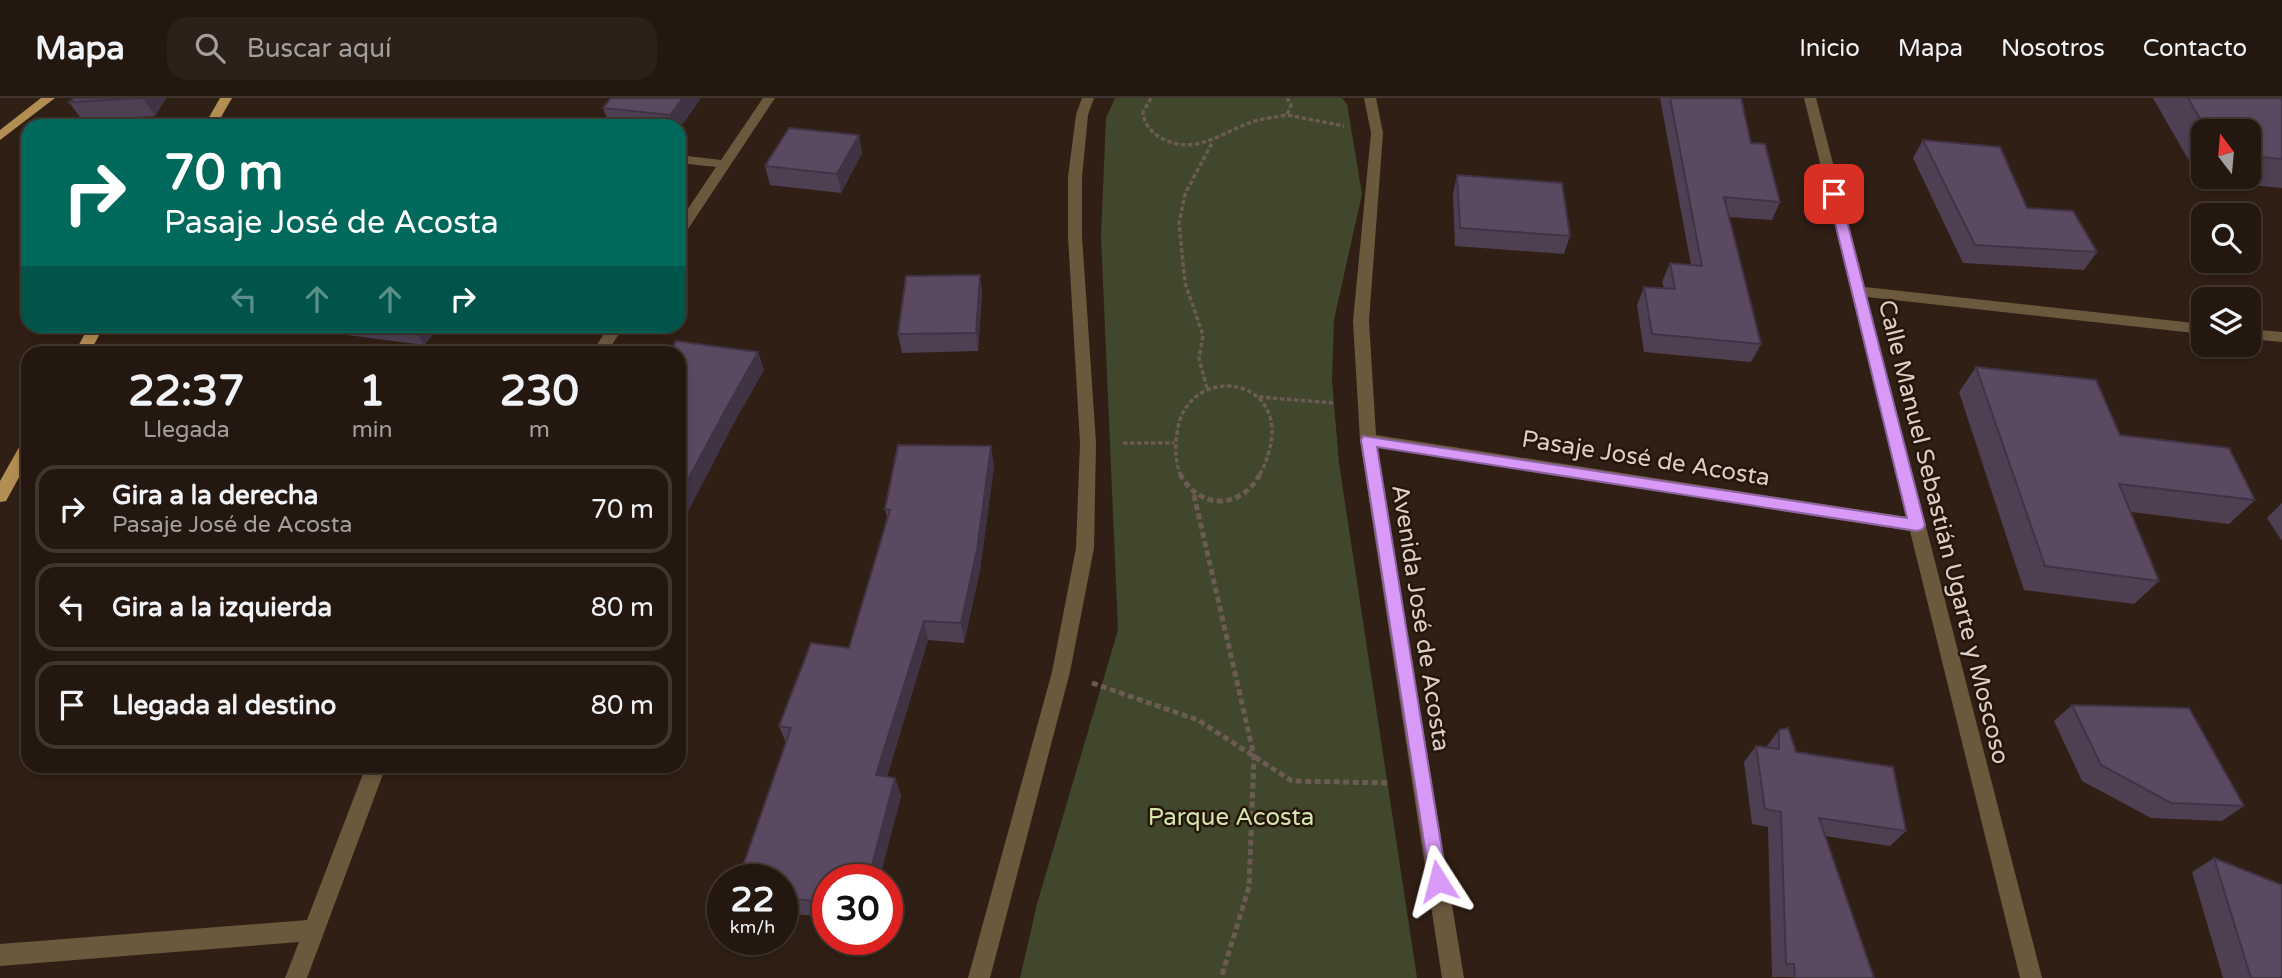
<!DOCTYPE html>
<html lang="es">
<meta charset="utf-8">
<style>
body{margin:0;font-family:"Varela Round",sans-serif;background:#2c2018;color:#f1f3f6;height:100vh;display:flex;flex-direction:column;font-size:26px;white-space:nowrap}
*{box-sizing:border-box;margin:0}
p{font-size:23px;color:#a39f9e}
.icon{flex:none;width:38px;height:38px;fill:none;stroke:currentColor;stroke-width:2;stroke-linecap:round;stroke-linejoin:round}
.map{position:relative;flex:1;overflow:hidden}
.details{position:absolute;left:21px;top:248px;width:665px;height:427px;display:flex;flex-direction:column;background:#24170f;border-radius:21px;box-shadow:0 4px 10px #0003,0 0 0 2px #41362f}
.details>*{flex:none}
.guide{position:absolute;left:21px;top:21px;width:665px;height:214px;border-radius:21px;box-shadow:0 4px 10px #0003,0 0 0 2px #41362f;background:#00695c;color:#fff;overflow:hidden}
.needle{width:46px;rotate:344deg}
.buttons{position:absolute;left:2191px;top:21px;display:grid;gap:14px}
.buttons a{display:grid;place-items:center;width:70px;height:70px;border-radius:14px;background:#24170f;box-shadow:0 4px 10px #0003,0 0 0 2px #41362f;font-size:35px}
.speed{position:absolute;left:707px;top:766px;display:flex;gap:14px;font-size:35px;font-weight:700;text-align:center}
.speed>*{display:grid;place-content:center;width:91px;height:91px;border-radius:50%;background:#24170f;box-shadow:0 4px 10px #0003,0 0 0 2px #41362f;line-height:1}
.speed small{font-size:18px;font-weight:400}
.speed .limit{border:10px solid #d22;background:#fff;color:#111}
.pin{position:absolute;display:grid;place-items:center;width:60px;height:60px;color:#fff;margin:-30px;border-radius:14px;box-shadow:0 4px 10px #0006}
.me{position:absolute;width:77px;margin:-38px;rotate:351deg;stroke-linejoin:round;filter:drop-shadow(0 0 5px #0008)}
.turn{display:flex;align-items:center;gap:24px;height:147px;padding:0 28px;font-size:32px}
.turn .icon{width:91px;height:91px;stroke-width:2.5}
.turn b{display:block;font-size:49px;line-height:60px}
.lanes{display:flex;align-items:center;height:66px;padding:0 28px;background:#0003;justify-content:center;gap:35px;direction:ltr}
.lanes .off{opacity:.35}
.eta{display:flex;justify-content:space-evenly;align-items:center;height:119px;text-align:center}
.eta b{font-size:42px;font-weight:700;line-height:49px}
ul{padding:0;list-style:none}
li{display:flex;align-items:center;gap:21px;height:88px;margin:0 14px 10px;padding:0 14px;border:4px solid #41362f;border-radius:21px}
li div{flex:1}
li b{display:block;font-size:26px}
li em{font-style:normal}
header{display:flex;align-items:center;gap:42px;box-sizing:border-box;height:98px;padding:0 35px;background:#24170f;border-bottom:2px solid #41362f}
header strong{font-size:33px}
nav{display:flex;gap:38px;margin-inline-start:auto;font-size:24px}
.search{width:490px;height:63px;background:#2c2018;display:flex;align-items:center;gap:18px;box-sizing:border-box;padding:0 24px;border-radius:21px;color:#a39f9e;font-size:26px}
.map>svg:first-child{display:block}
</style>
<header>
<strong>Mapa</strong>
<div class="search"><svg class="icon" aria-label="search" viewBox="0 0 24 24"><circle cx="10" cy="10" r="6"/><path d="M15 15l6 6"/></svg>Buscar aquí</div>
<nav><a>Inicio</a><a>Mapa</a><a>Nosotros</a><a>Contacto</a></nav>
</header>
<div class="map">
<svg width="2282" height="880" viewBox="0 0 2282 880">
<rect width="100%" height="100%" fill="#301f14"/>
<!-- green -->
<polygon fill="#40472d" points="1115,0 1342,0 1347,6 1362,96 1334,222 1332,282 1339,365 1417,880 1020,880 1037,806 1118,532 1101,138 1106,20"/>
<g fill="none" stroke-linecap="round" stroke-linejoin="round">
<!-- path-far1 -->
<g stroke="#6b5b52" stroke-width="3.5" stroke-dasharray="4.5 2.5" stroke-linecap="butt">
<path d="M1151 0 1143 14C1144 26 1151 34 1161 40 1196 59 1223 33 1255 23 1265 20 1276 19 1287 17L1291 7 1287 0"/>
<polyline points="1288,17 1344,28"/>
<polyline points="1207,290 1199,261 1203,237 1185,185 1179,125 1185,96 1213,43"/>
<polyline points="1259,299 1333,305"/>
<polyline points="1123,345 1174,345"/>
<path d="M1181 378C1175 364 1175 350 1177 335 1186 258 1312 278 1259 378"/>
</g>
<!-- path -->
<g stroke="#6b5b52" stroke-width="5" stroke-dasharray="6 3.5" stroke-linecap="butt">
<path d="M1180 376C1199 412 1241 412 1260 376"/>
<polyline points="1194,397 1254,658 1249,789 1221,880"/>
<polyline points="1092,585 1198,622 1292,683 1388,685"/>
</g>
<!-- minor -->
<g fill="#6b593e" fill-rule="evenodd">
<polygon points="763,0 775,0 684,137 679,138 679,124 716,69 679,65 679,57 721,62"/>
<polygon points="1082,0 1094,0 1088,17 1082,79 1082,138 1096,345 1094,450 1070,574 990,880 968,880 1052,574 1076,450 1080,345 1068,138 1068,79 1076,17"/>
<polygon points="1364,0 1376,0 1383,35 1369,223 1376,337 1907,419 1804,0 1816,0 1865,189 2203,226 2203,236 1867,199 2042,880 2020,880 1910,433 1377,349 1464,880 1442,880 1360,342 1353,223 1371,35"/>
<polygon points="609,228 624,228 606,256 591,256"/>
<polygon points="2249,231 2282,234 2282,244 2249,241"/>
<polygon points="366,668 386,668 307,880 285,880 299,844 0,868 0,846 307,822"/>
</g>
<!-- major -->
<g fill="#b38e53" fill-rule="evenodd">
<polygon points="41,0 55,0 0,42 0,32"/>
<polygon points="220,0 232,0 216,28 204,28"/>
<polygon points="89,228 104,228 89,256 74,256"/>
<polygon points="28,342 28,363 6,403 0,404 0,383 22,344"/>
</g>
</g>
<!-- wall -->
<g fill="#4e3f53" fill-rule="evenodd">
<polygon points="74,0 166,0 155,18 82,22 69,4"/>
<polygon points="611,0 701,0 679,31 679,28 610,28 603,10"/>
<polygon points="1660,0 1741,0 1751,45 1780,104 1772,122 1729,119 1761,246 1751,264 1644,254 1637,207 1644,189 1664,190 1662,184 1670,165 1691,167"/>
<path d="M2153 0H2282V90L2200 82ZM2203 33H2249V79H2203Z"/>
<polygon points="1923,42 2027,110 2097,154 2084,172 1963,165 1913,60"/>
<polygon points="862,55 841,95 770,87 765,68"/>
<polygon points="1457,77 1570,138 1564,156 1455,148 1453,96"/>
<polygon points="980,177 982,195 978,253 902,255 898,236"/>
<polygon points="341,228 440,228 424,247 347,237"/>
<polygon points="1976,269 2120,337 2255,402 2229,426 2131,414 2159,483 2134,506 2024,492 1959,294"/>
<polygon points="994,368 980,472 964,545 928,542 887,679 895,680 901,698 879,782 828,782 828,819 782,815 786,645 779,628 849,550 887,420 885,411"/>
<polygon points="2282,405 2282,443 2267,420"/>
<polygon points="2072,607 2244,708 2222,723 2151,720 2082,683 2054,623"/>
<polygon points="1779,632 1796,654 1906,733 1890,748 1825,738 1874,880 1772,879 1768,729 1752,726 1744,664 1756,648 1767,650 1767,648"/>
<polygon points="2214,760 2282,880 2223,880 2192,774"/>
</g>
<!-- shaded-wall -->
<g fill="#403344">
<polygon points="143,0 166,0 155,18"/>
<polygon points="683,0 701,0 679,31 679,28 674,28 670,17"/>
<polygon points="859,37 862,55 841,95 837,76"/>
<polygon points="980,177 982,195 978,253 976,235"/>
<polygon points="414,228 440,228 424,247 413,229"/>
<polygon points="758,254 764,272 733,327 679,431 679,398 727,309"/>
<polygon points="991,348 994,368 980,472 964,545 961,525"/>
<polygon points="924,523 928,542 882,695 876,677"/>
<polygon points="895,680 901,698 879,782 868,782"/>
</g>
<!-- building -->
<g fill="#5b4961" stroke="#403344" stroke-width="2">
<polygon points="74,0 143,0 69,4"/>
<polygon points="611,0 683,0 670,17 603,10"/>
<polygon points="1670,0 1741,0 1751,45 1765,46 1780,104 1724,99 1761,246 1652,236 1644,189 1675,191 1670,165 1702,168"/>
<polygon points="2188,0 2282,0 2282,61 2249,58 2249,33 2207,33"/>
<polygon points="789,30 859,37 837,76 765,68"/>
<polygon points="1923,42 2000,49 2027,110 2073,113 2097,154 1975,147"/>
<polygon points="1457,77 1562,85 1570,138 1460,130"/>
<polygon points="980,177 976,235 898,236 906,178"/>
<polygon points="676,243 758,254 727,309 679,398 679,256 669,256"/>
<polygon points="1976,269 2096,282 2120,337 2229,350 2255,402 2119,386 2159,483 2045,468"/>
<polygon points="898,347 991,348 977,452 961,525 924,523 876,677 895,680 868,782 828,782 828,804 782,800 782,782 738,782 791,630 779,628 811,545 849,550 890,412 885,411"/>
<polygon points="2072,607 2189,610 2244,708 2171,705 2101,667"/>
<polygon points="1788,630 1796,654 1893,669 1906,733 1819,720 1874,880 1795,880 1794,866 1786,866 1781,714 1765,711 1756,648 1779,651 1779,632"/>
<polygon points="2214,760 2282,787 2282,880 2251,880"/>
</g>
<!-- route -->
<polygon fill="#d99af7" stroke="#8d64a1" stroke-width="2" points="1834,93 1840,96 1925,427 1923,431 1917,433 1377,349 1447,783 1444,789 1438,792 1431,789 1361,342 1363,338 1907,420 1828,96"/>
<g text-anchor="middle" stroke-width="5" stroke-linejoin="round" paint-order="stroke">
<!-- street labels -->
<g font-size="24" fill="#dbcfc8" stroke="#26160a">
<text transform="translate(1646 360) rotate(9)" y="8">Pasaje José de Acosta</text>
<text transform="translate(1944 434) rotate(76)" y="8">Calle Manuel Sebastián Ugarte y Moscoso</text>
<text transform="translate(1421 520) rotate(81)" y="8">Avenida José de Acosta</text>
</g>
<!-- park labels -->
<g font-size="24" fill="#d4e5ae" stroke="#26160a">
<text x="1231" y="727">Parque Acosta</text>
</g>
</g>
</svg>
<div class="buttons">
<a><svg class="needle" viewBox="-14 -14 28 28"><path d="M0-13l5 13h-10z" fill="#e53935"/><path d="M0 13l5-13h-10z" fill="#a39f9e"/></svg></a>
<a><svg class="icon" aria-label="search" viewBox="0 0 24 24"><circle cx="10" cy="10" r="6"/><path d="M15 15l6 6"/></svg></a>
<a><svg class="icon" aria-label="layers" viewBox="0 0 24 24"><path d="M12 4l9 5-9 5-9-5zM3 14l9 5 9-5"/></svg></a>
</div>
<div class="speed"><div>22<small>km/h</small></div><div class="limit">30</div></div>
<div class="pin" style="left:1834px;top:96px;background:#d93025"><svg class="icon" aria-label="arrive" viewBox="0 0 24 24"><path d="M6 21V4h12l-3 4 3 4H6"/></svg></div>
<svg class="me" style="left:1438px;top:783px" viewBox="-20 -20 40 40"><path d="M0-17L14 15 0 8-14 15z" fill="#d99af7" stroke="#fff" stroke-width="4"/></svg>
<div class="guide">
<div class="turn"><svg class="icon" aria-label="right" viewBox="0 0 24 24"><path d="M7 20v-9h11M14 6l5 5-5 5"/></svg><div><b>70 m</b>Pasaje José de Acosta</div></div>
<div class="lanes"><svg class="icon off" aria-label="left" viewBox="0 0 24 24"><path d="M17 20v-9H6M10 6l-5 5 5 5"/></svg><svg class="icon off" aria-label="ahead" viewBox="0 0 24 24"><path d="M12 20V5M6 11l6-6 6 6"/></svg><svg class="icon off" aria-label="ahead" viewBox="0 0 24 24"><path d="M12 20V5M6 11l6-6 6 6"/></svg><svg class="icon" aria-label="right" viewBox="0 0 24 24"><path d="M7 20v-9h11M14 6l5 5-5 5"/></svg></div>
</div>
<section class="details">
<div class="eta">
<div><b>22:37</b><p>Llegada</p></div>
<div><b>1</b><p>min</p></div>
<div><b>230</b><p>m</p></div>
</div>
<ul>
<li><svg class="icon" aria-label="right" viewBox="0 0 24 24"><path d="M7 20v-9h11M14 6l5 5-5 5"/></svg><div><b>Gira a la derecha</b><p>Pasaje José de Acosta</p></div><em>70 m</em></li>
<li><svg class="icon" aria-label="left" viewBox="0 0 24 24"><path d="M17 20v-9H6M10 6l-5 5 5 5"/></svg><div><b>Gira a la izquierda</b></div><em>80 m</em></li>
<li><svg class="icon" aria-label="arrive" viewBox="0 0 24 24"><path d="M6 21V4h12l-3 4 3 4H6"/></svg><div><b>Llegada al destino</b></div><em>80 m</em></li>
</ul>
</section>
</div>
